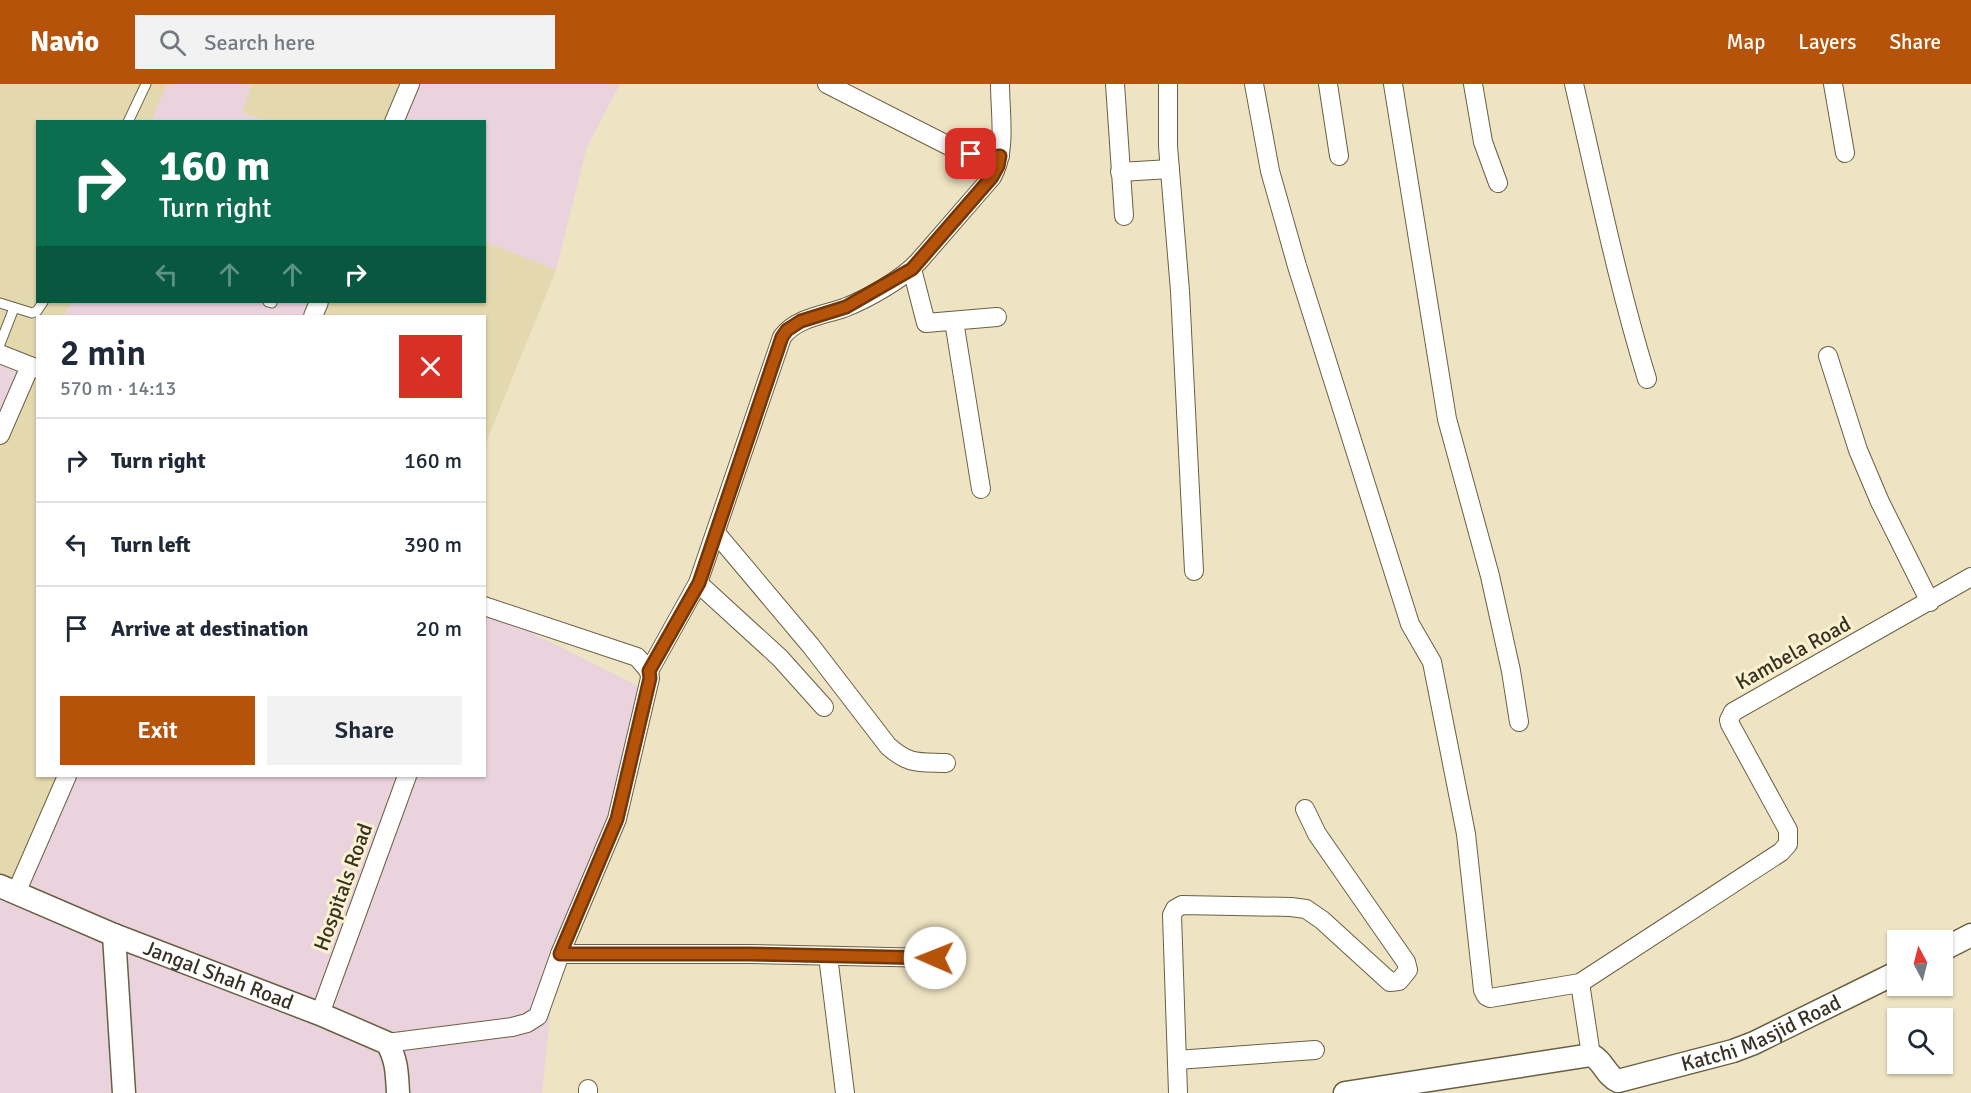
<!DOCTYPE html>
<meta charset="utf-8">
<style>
body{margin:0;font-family:Signika,sans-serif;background:#f2f2f3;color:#1f2937;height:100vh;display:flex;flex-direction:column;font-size:22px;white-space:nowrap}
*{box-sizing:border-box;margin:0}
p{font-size:20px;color:#747a83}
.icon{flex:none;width:33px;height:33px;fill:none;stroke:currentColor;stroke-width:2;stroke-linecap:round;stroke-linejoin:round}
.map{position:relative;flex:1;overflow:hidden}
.details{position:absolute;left:36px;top:231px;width:450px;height:462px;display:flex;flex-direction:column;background:#fff;border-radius:0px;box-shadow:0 2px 4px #0004}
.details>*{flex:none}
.guide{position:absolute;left:36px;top:36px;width:450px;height:183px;border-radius:0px;box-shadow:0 2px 4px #0004;background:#0b6e4f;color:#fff;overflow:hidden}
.needle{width:39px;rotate:353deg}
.fabs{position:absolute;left:1887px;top:846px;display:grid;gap:12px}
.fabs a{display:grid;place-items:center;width:66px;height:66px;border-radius:0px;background:#fff;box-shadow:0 2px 4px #0004;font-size:30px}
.pin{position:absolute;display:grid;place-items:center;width:51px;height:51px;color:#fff;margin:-26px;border-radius:12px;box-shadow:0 3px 9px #0006}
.me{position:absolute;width:66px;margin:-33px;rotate:271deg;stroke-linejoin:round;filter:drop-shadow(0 0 4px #0008)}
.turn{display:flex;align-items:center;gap:21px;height:126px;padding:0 24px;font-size:27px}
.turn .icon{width:78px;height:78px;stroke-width:2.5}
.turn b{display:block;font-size:42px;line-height:51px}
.lanes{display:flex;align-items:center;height:57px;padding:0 24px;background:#0003;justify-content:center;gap:30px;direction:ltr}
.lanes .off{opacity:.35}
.round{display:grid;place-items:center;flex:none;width:63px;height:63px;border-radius:0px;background:#f2f2f3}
.overview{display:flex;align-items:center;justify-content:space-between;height:102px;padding:0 24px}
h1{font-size:36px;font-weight:600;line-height:45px}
.button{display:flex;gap:12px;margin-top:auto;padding:12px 24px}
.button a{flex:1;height:69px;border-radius:0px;background:#b45309;color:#fff;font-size:24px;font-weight:600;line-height:69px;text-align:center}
.button a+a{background:#f2f2f3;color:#1f2937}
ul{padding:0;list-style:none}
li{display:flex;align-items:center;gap:18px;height:84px;padding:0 24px;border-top:2px solid #e0e1e3}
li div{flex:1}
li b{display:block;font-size:22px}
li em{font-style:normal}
header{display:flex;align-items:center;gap:36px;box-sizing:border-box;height:84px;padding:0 30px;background:#b45309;color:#fff}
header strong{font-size:28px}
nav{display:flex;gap:33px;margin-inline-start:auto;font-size:21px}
.search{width:420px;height:54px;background:#f2f2f3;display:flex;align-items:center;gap:15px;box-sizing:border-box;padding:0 21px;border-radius:0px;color:#747a83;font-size:22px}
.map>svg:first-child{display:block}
</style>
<header>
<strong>Navio</strong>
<div class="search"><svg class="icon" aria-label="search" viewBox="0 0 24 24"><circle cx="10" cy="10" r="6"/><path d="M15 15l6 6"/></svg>Search here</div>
<nav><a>Map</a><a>Layers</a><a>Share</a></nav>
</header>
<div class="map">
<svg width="1971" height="1009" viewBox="0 0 1971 1009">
<rect width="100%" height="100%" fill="#eee4c3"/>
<!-- industrial -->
<path fill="#ebd3de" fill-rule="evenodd" d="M0 0H620L587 63 556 186 485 361 484 232H38V692H484L485 511 504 535 652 609 551 922 542 1009H0ZM38 38H484V218H38Z"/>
<!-- built -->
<g fill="#e4d8af">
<polygon points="0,0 167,0 151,37 38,38 38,218 71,218 64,232 38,232 38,692 67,692 16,809 0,802 0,351 30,283 0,270"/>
<polygon points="252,0 410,0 394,37 266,37 242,28"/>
<polygon points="485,158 556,186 485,361 484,232 313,232 319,218 484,218"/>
</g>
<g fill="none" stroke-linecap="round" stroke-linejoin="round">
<defs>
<g id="service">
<polyline points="128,38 146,0"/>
<polyline points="268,218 272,219"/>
<polyline points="0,219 32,229 37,227 43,218"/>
<polyline points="0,260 14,224"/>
</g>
<g id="minor">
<polyline points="827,0 957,66 984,74 1000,72"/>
<polyline points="1115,0 1124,132"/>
<polyline points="1168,0 1168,62 1180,207 1194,487"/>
<polyline points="1254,0 1270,87 1297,182 1410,540 1432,578 1466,750 1483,906 1486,912 1490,914 1580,899 1591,971"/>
<polyline points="1328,0 1339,72"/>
<polyline points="1393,0 1447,335 1490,492 1511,587 1519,638"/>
<polyline points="1473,0 1483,58 1498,99"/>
<path d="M1574 0C1597 98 1617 198 1647 295"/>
<polyline points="1833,0 1845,69"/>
<polyline points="394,38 410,0"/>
<polyline points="1120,88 1170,85"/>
<polyline points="912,185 926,239 997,233"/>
<polyline points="313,232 319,218"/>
<polyline points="954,237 981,405"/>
<polyline points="0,270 38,285"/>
<polyline points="1828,272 1858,366 1880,418 1930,518"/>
<polyline points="0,351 30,282"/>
<path d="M716 449 811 562 888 662C909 681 918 678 946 679"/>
<polyline points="698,499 780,574 824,623"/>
<path d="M649 587 698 499 782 253C796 234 823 231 844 224 867 215 903 195 919 177L992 93C1007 67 1000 30 1000 0"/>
<polyline points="16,809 67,692"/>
<polyline points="560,870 748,870 935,874"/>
<polyline points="828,872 845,1009"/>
<polyline points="1580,899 1781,768 1788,760 1788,746 1730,640 1729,636 1733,628 1971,493"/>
<polyline points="320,930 407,692"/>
<polyline points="387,959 512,943 527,939 538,932 560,870 617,735 650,594 649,587 637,573 484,522"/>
<polyline points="1177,976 1315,966"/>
<polyline points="588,1005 588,1009"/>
<polyline points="1178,1009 1172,831 1175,825 1182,821 1291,823 1306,825 1322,836 1390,898 1399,897 1408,886 1406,878 1317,750 1305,725"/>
</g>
<g id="tertiary">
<path id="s1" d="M0 802 114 851 320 930 387 959C397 975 397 990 398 1009"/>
<polyline points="114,851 124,1009"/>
<polyline points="1942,866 1971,851"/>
<path id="s2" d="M1345 1009 1591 971C1603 976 1606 992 1618 997L1733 967 1754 959 1898 888"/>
</g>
</defs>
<!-- service casing -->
<use href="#service" stroke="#696043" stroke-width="11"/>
<!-- minor casing -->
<use href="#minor" stroke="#696043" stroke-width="20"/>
<!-- tertiary casing -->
<use href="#tertiary" stroke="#696043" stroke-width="25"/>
<!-- service -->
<use href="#service" stroke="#fff" stroke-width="9"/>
<!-- minor -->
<use href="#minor" stroke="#fff" stroke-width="18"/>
<!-- tertiary -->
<use href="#tertiary" stroke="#fff" stroke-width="22"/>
</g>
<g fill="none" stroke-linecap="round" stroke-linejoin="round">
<defs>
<polyline id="route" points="935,874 748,870 560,870 617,735 650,594 649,587 699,499 782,253 787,246 801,237 846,223 912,185 992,93 998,82 1000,72 984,74 971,70"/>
</defs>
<!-- route casing -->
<use href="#route" stroke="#753606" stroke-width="15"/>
<!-- route -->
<use href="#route" stroke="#b45309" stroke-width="10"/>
</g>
<g text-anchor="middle" stroke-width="6" stroke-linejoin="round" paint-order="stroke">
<!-- street labels -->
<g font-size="21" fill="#363225" stroke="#fcf2d0">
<text transform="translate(1793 569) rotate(-29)" y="7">Kambela Road</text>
<text transform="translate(343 803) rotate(-70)" y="7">Hospitals Road</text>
<text dy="7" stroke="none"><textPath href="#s1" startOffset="236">Jangal Shah Road</textPath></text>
<text dy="7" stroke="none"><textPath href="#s2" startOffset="438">Katchi Masjid Road</textPath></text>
</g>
</g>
</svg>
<div class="fabs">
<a><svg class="needle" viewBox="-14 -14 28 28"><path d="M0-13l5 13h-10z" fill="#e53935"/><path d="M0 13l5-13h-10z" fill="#747a83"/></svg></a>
<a><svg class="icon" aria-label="search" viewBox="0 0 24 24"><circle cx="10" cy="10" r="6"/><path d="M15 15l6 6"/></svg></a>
</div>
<div class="pin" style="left:971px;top:70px;background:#d93025"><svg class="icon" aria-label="arrive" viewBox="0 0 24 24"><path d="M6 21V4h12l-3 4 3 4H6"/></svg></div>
<svg class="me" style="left:935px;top:874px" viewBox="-20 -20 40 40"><circle r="19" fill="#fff"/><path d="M0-13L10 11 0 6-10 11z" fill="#b45309"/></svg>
<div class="guide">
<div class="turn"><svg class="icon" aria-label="right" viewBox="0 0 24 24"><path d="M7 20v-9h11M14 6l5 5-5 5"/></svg><div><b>160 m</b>Turn right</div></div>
<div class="lanes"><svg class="icon off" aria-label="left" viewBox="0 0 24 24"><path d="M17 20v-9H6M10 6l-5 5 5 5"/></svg><svg class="icon off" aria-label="ahead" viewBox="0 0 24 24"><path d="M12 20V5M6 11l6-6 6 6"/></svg><svg class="icon off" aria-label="ahead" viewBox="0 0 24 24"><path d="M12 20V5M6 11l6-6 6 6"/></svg><svg class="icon" aria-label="right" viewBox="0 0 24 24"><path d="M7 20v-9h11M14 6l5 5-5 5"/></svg></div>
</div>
<section class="details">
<div class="overview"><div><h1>2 min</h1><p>570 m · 14:13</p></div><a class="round" style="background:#d93025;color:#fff"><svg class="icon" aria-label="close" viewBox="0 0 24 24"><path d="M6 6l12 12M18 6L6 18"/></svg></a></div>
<ul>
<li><svg class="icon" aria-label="right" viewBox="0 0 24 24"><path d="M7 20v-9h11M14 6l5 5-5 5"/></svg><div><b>Turn right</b></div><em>160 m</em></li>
<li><svg class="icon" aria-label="left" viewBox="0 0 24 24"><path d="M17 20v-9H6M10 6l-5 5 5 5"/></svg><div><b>Turn left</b></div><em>390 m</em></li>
<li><svg class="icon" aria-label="arrive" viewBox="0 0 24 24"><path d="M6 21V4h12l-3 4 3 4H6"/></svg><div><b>Arrive at destination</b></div><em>20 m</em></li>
</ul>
<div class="button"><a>Exit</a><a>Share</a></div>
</section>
</div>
